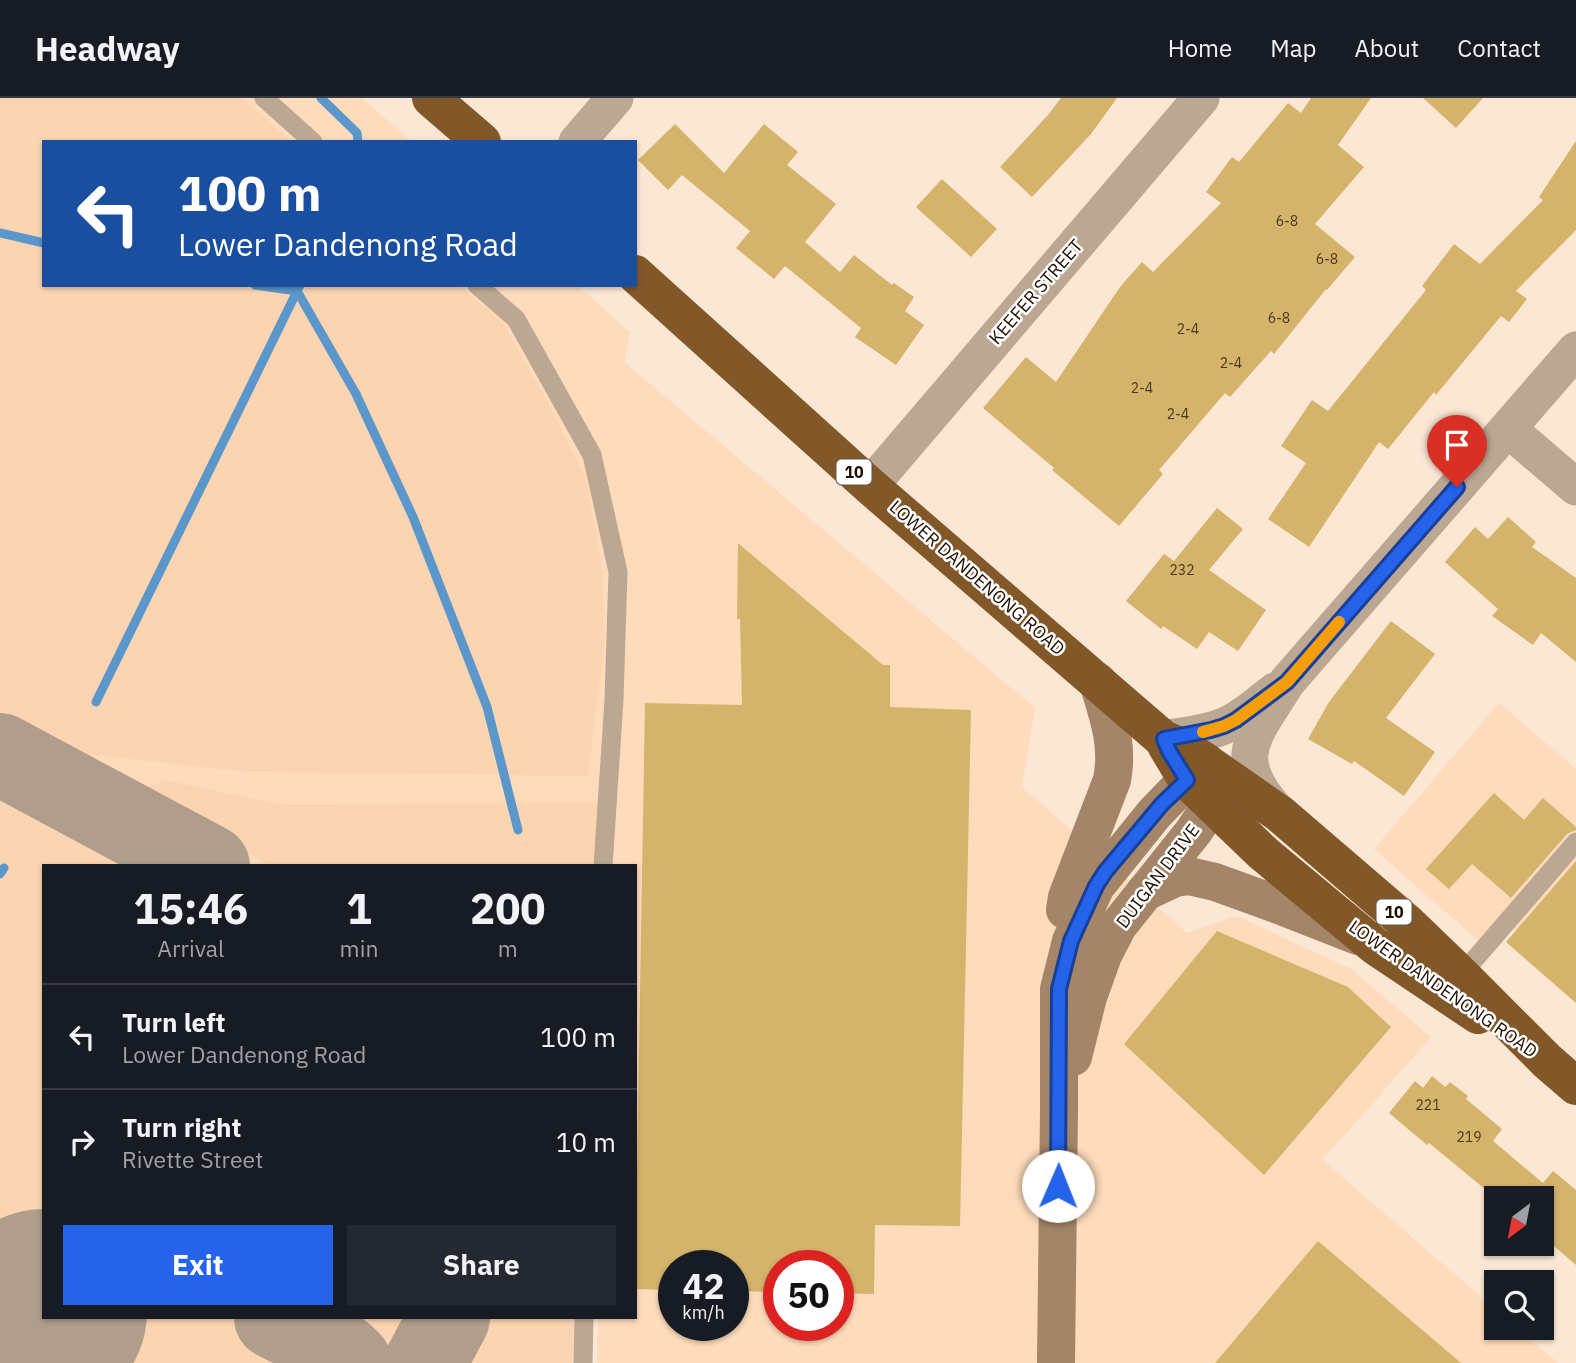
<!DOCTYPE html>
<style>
body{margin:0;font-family:"IBM Plex Sans",sans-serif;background:#242831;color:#f1f3f6;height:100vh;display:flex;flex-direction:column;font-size:26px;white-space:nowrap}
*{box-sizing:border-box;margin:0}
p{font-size:23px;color:#9ea1a6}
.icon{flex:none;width:38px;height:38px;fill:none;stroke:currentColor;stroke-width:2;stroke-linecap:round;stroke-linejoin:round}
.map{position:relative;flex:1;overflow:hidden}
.panel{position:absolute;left:42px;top:766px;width:595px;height:455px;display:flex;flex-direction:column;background:#171b24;border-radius:0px;box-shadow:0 2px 5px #0004}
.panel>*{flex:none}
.hud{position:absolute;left:42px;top:42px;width:595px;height:147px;border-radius:0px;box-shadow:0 2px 5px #0004;background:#1a4fa0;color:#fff;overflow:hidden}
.needle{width:46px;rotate:212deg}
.controls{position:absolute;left:1484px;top:1088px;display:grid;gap:14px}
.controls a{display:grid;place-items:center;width:70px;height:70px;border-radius:0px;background:#171b24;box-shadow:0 2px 5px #0004;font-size:35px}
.speed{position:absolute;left:658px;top:1152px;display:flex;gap:14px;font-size:35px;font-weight:700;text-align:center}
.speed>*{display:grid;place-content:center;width:91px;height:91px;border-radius:50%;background:#171b24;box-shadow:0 2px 5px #0004;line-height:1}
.speed small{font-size:18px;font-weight:400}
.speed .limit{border:10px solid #d22;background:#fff;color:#111}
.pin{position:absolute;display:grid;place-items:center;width:60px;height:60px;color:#fff;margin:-72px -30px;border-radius:50% 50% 50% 0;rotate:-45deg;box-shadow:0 0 7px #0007}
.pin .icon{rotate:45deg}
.me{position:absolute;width:77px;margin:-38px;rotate:1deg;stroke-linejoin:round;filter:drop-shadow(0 0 5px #0008)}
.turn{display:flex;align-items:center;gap:24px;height:147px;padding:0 21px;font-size:32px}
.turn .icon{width:91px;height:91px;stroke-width:2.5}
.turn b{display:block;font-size:49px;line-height:60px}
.eta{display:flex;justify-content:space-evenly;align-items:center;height:119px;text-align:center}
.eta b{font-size:42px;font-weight:700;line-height:49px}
.button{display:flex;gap:14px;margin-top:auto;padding:14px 21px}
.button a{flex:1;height:80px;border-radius:0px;background:#2563eb;color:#fff;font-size:28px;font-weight:700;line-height:80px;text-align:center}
.button a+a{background:#242831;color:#f1f3f6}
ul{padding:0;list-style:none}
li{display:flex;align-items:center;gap:21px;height:105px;padding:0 21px;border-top:2px solid #363941}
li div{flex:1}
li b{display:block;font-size:26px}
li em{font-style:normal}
header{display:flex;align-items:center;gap:42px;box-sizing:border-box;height:98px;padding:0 35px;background:#171b24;border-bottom:2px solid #363941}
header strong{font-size:33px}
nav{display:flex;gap:38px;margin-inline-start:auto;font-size:24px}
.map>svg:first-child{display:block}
</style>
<header>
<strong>Headway</strong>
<nav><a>Home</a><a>Map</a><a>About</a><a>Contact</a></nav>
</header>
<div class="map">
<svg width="1576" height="1265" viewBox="0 0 1576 1265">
<rect width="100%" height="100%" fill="#fbe7d4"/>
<!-- built -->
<g fill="#fddbbb" fill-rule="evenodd">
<path d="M0 0H362L412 44H44V187H577L630 234 624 264 1035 610 1022 689 1187 835 1237 818 1351 871 1431 939 1323 1061 1333 1071 1496 1212V1230H1518L1558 1265H597L598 1220H635V768H44V1220H589L588 1265H0ZM674 1167H733V1227H674ZM779 1167H838V1227H779Z"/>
<polygon points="1499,605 1576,671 1576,885 1501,822 1481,845 1374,751"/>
</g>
<!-- green -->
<g fill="#fbd5b1">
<polygon points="0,0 241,0 292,44 44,44 44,187 459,187 503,226 545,299 586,381 602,469 605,540 588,678 248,674 40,651 0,629"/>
<polygon points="164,682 278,706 599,705 596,768 271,768 140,693"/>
<polygon points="0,684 156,768 44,768 44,1125 0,1207"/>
<path d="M114 1220H229L299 1256 308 1265H67C81 1247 95 1232 114 1220Z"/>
<polygon points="328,1220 421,1220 400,1258"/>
<polygon points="477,1220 574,1220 573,1265 453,1265"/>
</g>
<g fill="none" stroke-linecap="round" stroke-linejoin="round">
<!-- stream -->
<g stroke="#5b97ca" stroke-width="9">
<polyline points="321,0 357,35 358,44"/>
<polyline points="0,135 44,145"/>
<polyline points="255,187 297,193 356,296 413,419 487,609 518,732"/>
<polyline points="96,604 300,187"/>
<polyline points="0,776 4,770"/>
</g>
<!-- taxiway -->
<g stroke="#b09d8b" stroke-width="82">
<polyline points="0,656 209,768"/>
<polyline points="275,1220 335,1251 344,1258 351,1265"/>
<polyline points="20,1265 46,1220"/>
<polyline points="425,1265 449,1220"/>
</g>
<!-- runway -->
<polyline stroke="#b09d8b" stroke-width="206" points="17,1265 44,1214"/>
</g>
<!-- building -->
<g fill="#d4b36b">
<polygon points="1061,0 1117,0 1091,36 1032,99 1000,69 1048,17"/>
<polygon points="1311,0 1371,0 1338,47 1364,69 1315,126 1355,159 1327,192 1326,191 1274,256 1271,253 1230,299 1225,295 1159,372 1163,376 1119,428 1052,372 1054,370 983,310 1026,259 1056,284 1120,189 1142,164 1153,174 1221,105 1206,94 1232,59 1239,64 1288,5 1301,15"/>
<polygon points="1423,0 1483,0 1456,30"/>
<polygon points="675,26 724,75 764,26 798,54 787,67 836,106 805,144 840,174 854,157 892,187 894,185 914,199 905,213 924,227 896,267 855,239 861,230 785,168 774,181 736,150 750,133 682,77 668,92 638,62"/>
<polygon points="1576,43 1576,132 1516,193 1527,201 1509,224 1501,218 1436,297 1434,294 1388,351 1379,344 1309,449 1268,421 1306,365 1281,348 1312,302 1328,313 1426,192 1422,188 1454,146 1480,166 1543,102 1539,99"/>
<polygon points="942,81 997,131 971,159 916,109"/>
<polygon points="1217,410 1243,431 1209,472 1266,512 1238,553 1209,534 1197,551 1163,528 1161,531 1126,503 1164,456 1174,463"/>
<polygon points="1508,419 1536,444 1532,449 1576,480 1576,564 1541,535 1533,547 1492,518 1498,511 1445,464 1475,429 1488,441"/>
<polygon points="738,445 883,567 890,567 890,609 971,612 960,1128 875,1127 874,1196 838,1195 838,1167 779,1167 779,1194 733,1193 733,1167 674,1167 674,1192 635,1191 645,605 742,607 740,521 737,521"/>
<polygon points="1391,523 1435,556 1386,620 1435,654 1404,698 1354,663 1352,666 1308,641 1329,604"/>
<polygon points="1494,695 1524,722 1543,700 1576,729 1576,732 1567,736 1511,800 1472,766 1449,791 1426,771"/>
<polygon points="1576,763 1576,905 1506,844"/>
<polygon points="1217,833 1348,889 1391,929 1264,1077 1124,946"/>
<polygon points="1432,978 1445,989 1450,984 1468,998 1466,1001 1502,1031 1493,1043 1543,1085 1553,1073 1576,1092 1576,1167 1542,1138 1542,1101 1497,1101 1429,1045 1427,1047 1389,1015 1415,983 1423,990"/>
<polygon points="1318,1143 1461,1265 1215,1265"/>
</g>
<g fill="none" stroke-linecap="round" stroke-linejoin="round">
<!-- lane -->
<g stroke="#bca792" stroke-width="19">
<polyline points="264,0 313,44"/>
<polyline points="477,187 516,221 592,357 618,474 614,602 603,768"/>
<polyline points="1461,877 1576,744"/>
<polyline points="583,1265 584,1220"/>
</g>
<!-- street -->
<g stroke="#bca792" stroke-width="37">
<polyline points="577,44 615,0"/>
<polyline points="1508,331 1576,389"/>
<polyline points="870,388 1201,0"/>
<path d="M1164 641C1183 637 1206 636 1224 628 1242 621 1259 605 1275 593"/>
<path d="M1276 712C1227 658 1256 636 1287 584L1576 252"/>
</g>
<!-- secondary -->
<g stroke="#a48567" stroke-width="38">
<polyline points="1145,794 1175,780 1189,778 1215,784 1284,809 1358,838"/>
<path d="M1065 812 1067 799 1112 682C1119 646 1108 618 1098 584"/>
<polyline points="1073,959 1088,899 1103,857 1118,828 1194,733 1228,681"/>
<polyline points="1056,1265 1059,1012 1059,891 1071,843 1096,788 1154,716 1205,663"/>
</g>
<!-- highway -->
<g stroke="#835829" stroke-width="38">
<polyline points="431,0 482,44"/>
<polyline points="635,176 870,388 1163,641 1188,652 1280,716 1408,826 1461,877 1547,963 1576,988"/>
<polyline points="1166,647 1187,682 1263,755 1375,848 1478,917"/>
</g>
</g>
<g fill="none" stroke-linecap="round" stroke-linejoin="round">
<defs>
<polyline id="route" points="1058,1088 1059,891 1071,843 1096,788 1105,774 1162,706 1187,682 1169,653 1164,641 1211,632 1224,628 1236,622 1287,584 1457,389"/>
</defs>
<!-- route casing -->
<use href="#route" stroke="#184099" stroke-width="18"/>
<!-- route -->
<use href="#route" stroke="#2563eb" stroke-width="12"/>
<!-- slow -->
<polyline stroke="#f59e0b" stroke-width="12" points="1203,634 1224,628 1236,622 1287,584 1339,524"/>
</g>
<g text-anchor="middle" stroke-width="5" stroke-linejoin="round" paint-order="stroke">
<!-- number labels -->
<g font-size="14" fill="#4d381b">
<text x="1287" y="128">6-8</text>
<text x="1327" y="166">6-8</text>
<text x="1279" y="225">6-8</text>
<text x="1188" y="236">2-4</text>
<text x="1231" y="270">2-4</text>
<text x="1142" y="295">2-4</text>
<text x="1178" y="321">2-4</text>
<text x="1182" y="477">232</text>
<text x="1428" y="1012">221</text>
<text x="1469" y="1044">219</text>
</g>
<!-- shield labels -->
<g fill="#fff" stroke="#63574c" stroke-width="2">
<rect x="836.5" y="361.5" width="35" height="25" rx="5"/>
<rect x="1376.5" y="801.5" width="35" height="25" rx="5"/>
</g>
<g font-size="16" font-weight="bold" fill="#200f00">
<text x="854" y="380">10</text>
<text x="1394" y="820">10</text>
</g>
<!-- street labels -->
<g font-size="18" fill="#200f00" stroke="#fff">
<text transform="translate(1036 194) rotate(-49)" y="6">KEEFER STREET</text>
<text transform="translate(977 480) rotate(41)" y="6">LOWER DANDENONG ROAD</text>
<text transform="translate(1158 778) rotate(-53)" y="6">DUIGAN DRIVE</text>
<text transform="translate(1443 891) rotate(35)" y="6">LOWER DANDENONG ROAD</text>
</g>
</g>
</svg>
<div class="controls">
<a><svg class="needle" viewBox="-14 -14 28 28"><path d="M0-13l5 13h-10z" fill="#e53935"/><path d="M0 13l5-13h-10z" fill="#9ea1a6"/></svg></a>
<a><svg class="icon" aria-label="search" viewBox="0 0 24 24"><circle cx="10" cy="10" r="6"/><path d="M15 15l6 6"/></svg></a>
</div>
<div class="speed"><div>42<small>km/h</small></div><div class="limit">50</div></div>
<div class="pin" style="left:1457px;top:389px;background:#d93025"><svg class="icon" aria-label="arrive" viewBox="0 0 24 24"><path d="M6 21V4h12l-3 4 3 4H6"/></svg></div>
<svg class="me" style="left:1058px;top:1088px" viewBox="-20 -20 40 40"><circle r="19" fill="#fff"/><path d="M0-13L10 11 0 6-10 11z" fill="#2563eb"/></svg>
<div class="hud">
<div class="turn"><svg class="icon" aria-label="left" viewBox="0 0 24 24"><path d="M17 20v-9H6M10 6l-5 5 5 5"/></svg><div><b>100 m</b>Lower Dandenong Road</div></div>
</div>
<section class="panel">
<div class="eta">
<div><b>15:46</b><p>Arrival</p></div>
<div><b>1</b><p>min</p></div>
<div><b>200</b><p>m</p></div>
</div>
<ul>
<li><svg class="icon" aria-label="left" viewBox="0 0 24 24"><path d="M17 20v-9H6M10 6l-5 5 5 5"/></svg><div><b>Turn left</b><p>Lower Dandenong Road</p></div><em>100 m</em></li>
<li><svg class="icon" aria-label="right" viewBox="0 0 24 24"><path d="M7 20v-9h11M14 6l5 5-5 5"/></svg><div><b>Turn right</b><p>Rivette Street</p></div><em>10 m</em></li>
</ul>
<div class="button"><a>Exit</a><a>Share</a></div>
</section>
</div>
